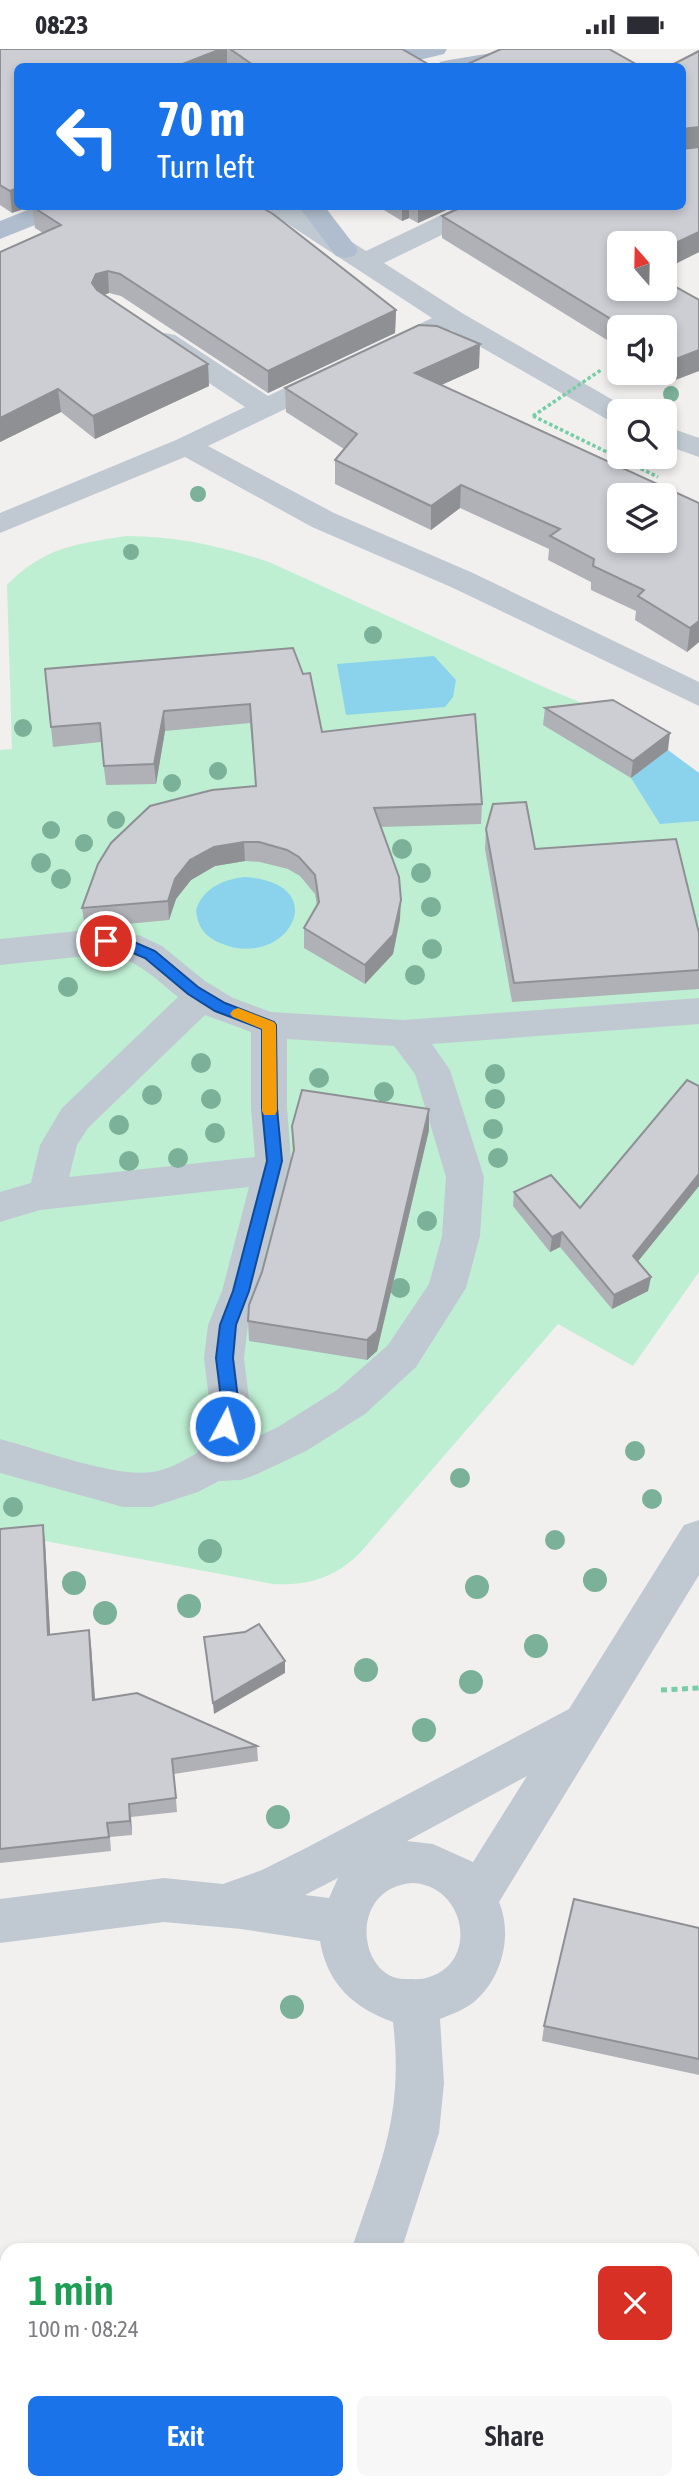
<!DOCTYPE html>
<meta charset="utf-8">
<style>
body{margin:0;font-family:"Asap Condensed",sans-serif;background:#f7f7f7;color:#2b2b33;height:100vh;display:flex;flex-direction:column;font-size:26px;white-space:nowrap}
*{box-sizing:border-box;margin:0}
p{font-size:23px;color:#7c7c81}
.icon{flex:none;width:38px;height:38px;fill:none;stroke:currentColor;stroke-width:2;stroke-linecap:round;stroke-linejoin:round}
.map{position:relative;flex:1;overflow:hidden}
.panel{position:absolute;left:0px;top:2194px;width:700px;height:247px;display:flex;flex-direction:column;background:#fff;border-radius:21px 21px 0 0;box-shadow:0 4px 10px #0003}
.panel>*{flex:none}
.hud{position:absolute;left:14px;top:14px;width:672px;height:147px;border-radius:10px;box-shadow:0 4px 10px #0003;background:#1a73e8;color:#fff;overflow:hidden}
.needle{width:46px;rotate:340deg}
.tools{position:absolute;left:607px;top:182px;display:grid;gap:14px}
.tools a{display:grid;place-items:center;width:70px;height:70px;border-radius:10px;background:#fff;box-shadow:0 4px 10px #0003;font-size:35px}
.pin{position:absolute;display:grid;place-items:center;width:60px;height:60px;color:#fff;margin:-30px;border:4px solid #fff;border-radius:50%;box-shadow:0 2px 7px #0007}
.me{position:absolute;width:77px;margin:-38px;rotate:6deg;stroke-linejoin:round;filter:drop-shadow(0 0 5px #0008)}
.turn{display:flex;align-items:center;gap:24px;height:147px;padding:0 28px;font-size:32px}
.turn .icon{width:91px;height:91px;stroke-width:2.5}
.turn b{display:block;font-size:49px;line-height:60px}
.round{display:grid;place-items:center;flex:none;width:74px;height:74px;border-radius:10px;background:#f7f7f7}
.headline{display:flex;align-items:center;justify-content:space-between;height:119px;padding:0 28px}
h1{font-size:42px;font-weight:600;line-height:52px;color:#1e9e55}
.action{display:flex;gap:14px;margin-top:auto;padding:14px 28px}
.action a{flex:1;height:80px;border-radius:10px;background:#1a73e8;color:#fff;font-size:28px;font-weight:600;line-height:80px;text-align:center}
.action a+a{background:#f7f7f7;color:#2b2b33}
.status{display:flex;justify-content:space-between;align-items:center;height:49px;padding:0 35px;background:#fff;direction:ltr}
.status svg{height:19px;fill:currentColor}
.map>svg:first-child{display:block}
</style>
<div class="status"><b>08:23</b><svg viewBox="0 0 49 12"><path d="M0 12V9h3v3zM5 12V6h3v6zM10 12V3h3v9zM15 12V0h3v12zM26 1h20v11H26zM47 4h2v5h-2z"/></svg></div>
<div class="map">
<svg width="699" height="2441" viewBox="0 0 699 2441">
<rect width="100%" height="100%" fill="#f2efef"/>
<!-- green -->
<path fill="#beefd3" d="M126 487C176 487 221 497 269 513L555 643C607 663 654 691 699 724V1223L633 1317 558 1275 360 1504C334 1529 309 1537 273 1535L45 1492 0 1496V701L12 700 7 536C44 498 76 495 126 487Z"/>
<!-- water -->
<g fill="#8bd3ec">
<polygon points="434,607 456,631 453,648 445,658 346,666 337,615"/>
<polygon points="668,701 699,724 699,772 660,775 631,729"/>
<path d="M245 828C337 834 286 923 220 894 205 888 197 877 196 861 203 839 224 830 245 828Z"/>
</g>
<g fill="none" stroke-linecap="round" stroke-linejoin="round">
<!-- path-far1 -->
<polyline stroke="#76cda6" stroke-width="3.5" stroke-dasharray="3.5 2.5" stroke-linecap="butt" points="533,367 658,428"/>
<!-- path -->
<polyline stroke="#76cda6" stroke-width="5" stroke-dasharray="6 4.5" stroke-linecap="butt" points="661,1641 699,1639"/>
<!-- minor -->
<g fill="#c0c9d1" fill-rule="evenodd">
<path d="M267 158H297L366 202 458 158H491L487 164 384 214 462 264 632 362H620V374L610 372 451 281C430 291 402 313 378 307L374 301 378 295 432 269 271 164Z"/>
<polygon points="165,284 175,286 268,347 324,320 334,318 344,320 348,326 344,332 208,397 334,464 473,524 699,633 699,657 451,538 312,478 185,408 0,484 0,464 176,391 245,358 155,298 151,292 155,286"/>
<polygon points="665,377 699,389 699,408 665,396"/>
<path d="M106 879 141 887 162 897 205 932 233 949 271 963 404 971 699 949V975L432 995 450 1021 484 1128 480 1187 466 1239 416 1318 365 1365 306 1402 255 1426 241 1431 219 1432 198 1443 152 1458H123L0 1424V1390C38 1400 116 1429 152 1423 168 1421 183 1412 197 1404L210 1358 204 1309 208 1276 222 1242 249 1138 40 1161 0 1173V1143L31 1134 40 1096 62 1059 178 948C155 929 136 910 106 905L0 916V890ZM205 966 251 983V1059L255 1108 69 1128 77 1096 88 1079ZM287 990 394 997 415 1025 446 1128 442 1187 429 1235 388 1296 337 1341 278 1378 240 1396 250 1358 244 1309 248 1276 260 1242 292 1121 287 1059Z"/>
<path d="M699 1471V1526L499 1853C513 1886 502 1930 474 1953 464 1961 452 1965 440 1970L444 2034 439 2084 401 2202H351C380 2115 404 2068 393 1973 354 1959 327 1935 320 1892L241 1880 164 1873 0 1894V1850L164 1829 223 1835 262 1821 306 1799 569 1660 684 1476ZM527 1727 473 1813 433 1795 407 1792ZM338 1829 329 1849 305 1846ZM413 1834C466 1837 479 1913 429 1928 422 1931 415 1930 408 1930 358 1934 346 1838 413 1834Z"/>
<polygon points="272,2434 324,2434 322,2441 270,2441"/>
</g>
<!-- major -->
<g fill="#afbdce" fill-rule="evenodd">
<polygon points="402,0 447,0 444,5 390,18 342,18 345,13"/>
<polygon points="516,0 575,0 572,5 563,7 499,18 437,18 440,13 449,11"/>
<polygon points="35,158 69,158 65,164 0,190 0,172"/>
<polygon points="299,158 325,158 358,201 354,207 345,209 336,207"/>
</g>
<!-- path-bridge -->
<polyline stroke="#76cda6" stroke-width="3.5" stroke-dasharray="3.5 2.5" stroke-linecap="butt" points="533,367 601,321"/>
</g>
<!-- trees -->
<g fill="#7ab198">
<circle cx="671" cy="345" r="8"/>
<circle cx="198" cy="445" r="8"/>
<circle cx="131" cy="503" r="8"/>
<circle cx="373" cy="586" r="9"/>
<circle cx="23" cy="679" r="9"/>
<circle cx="218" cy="722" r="9"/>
<circle cx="172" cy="734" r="9"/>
<circle cx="116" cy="771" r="9"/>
<circle cx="51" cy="781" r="9"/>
<circle cx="84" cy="794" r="9"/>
<circle cx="402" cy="800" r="10"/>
<circle cx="41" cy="814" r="10"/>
<circle cx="421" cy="824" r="10"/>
<circle cx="61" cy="830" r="10"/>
<circle cx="431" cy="858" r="10"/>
<circle cx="432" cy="900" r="10"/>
<circle cx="415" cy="926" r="10"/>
<circle cx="68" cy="938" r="10"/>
<circle cx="201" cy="1014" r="10"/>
<circle cx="495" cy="1025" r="10"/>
<circle cx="319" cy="1029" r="10"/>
<circle cx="384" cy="1043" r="10"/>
<circle cx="152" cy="1046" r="10"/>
<circle cx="211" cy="1050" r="10"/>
<circle cx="495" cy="1050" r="10"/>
<circle cx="119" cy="1076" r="10"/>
<circle cx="493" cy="1080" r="10"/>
<circle cx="215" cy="1084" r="10"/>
<circle cx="178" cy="1109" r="10"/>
<circle cx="498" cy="1109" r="10"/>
<circle cx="129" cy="1112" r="10"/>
<circle cx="427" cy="1172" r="10"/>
<circle cx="400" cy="1239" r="10"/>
<circle cx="635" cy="1402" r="10"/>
<circle cx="460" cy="1429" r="10"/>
<circle cx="652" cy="1450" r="10"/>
<circle cx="13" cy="1458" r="10"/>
<circle cx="555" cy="1491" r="10"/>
<circle cx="210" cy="1502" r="12"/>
<circle cx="595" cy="1531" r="12"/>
<circle cx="74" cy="1534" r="12"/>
<circle cx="477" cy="1538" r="12"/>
<circle cx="189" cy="1557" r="12"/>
<circle cx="105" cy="1564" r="12"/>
<circle cx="536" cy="1597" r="12"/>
<circle cx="366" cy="1621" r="12"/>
<circle cx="471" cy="1633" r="12"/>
<circle cx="424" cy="1681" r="12"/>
<circle cx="278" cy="1768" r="12"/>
<circle cx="292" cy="1958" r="12"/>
</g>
<!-- wall -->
<g fill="#afb1b6">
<polygon points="0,0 402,0 433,18 18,18 12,164 0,156"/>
<polygon points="699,2 699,203 665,220 665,194 620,240 699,251 673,332 660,324 665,324 665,278 620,278 620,299 442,189 442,167 682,158"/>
<polygon points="32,158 396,261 395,284 268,344 121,247 109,244 104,246 208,315 209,337 95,390 61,363 0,393 43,184 35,179"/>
<polygon points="379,158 453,158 418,174 409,169 402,172"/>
<polygon points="479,319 441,336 699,454 699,593 687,603 635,571 636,562 591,541 591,533 548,511 549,500 460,459 431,481 335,435 335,411 344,400 286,363 285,339"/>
<polygon points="293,599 322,683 482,755 481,775 381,778 400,870 393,905 365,935 304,899 304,879 317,857 315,845 300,827 288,820 260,813 245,812 215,817 191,831 176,850 169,871 85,879 82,859 256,737 250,674 165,682 156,735 106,736 101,693 53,698 45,620"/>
<polygon points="545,659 668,701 631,729 543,676"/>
<polygon points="486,780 535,800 699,884 699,940 512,953 485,800"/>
<polygon points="699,1037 699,1137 638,1212 651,1228 648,1242 612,1260 560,1198 550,1203 513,1157 514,1143 580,1159"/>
<polygon points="292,1077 429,1081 377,1302 367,1311 249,1292 248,1272 293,1104"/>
<polygon points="0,1480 45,1492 50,1585 89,1581 91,1596 95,1650 257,1697 258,1712 174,1725 177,1763 131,1768 132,1786 110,1788 111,1802 0,1814"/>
<polygon points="699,1879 699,2026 542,1992 544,1977"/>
<polygon points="568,2434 693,2434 699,2441 597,2441"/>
</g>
<!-- shaded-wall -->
<g fill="#8f9094">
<polygon points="221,0 227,0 227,18 175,18"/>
<polygon points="699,78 699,99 682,102 682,80"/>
<polygon points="18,139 18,158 30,158 12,164 10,142"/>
<polygon points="402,158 409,158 409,169 402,172"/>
<polygon points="418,158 453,158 418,174"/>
<polygon points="699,183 699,203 665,220 665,199"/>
<polygon points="108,222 109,244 98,248 92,234 96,225"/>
<polygon points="396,261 395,284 268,344 268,322"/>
<polygon points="480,295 479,319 415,348 415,324"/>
<polygon points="699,301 699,322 673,332 676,310"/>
<polygon points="208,315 209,337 95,390 93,367"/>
<polygon points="58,340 61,363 0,393 0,369"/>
<polygon points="461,436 460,459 431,481 431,457"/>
<polygon points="699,572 699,593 687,603 690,579"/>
<polygon points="164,662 165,682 156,735 154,715"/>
<polygon points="670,684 668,701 631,729 633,712"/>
<polygon points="244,793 245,812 215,817 191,831 176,850 169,871 168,852 175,830 190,811 214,798"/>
<polygon points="401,851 400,870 393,905 365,935 365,916"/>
<polygon points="429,1060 429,1081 377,1302 367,1311 367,1291"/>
<polygon points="699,1125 699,1137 631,1221 633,1207"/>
<polygon points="562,1183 560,1198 550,1203 552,1188"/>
<polygon points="651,1228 648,1242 612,1260 614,1246"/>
<polygon points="43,1476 45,1492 51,1601 48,1586"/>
<polygon points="89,1581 91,1596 96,1665 93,1651"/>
<polygon points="285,1612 285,1624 214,1665 213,1654"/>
<polygon points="129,1755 131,1768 132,1786 130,1772"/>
<polygon points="166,2434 172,2434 170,2441 164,2441"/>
</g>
<!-- building -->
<g fill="#ccced4" stroke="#8f9094" stroke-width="2" fill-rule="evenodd">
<polygon points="0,0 221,0 175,18 18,18 18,139 10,142 0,136"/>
<polygon points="230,0 402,0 433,18 256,18"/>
<polygon points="501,0 609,0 641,18 461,18"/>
<polygon points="699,2 699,78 682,80 682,18 668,18"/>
<polygon points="682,88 683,100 699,98 699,183 665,199 665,194 620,194 620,240 665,240 665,232 699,251 699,301 676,310 665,303 665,278 624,278 442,167 462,158 682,158"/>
<polygon points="33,158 261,158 273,165 396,261 268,322 120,225 108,222 96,225 92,234 97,241 208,315 93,367 58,340 0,369 0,203 61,176"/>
<path d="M419 276 437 277 480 295 415 324 699 454V572L690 579 638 547 644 541 593 517 594 510 550 487 560 480 461 436 431 457 335 411 357 385 285 339ZM620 446H665V492H620Z"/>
<polygon points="293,599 303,625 310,624 322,683 475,665 482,755 374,759 399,828 401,851 393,886 365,916 304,879 319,853 315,826 299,808 287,801 259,793 244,793 214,798 190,811 175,830 168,852 82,859 98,815 111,794 150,757 212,741 256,737 250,655 164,662 154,715 104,717 100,674 51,678 45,620"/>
<polygon points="613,651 670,684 633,712 545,659"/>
<polygon points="526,753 535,800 676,790 699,884 699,921 514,934 486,780 493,755"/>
<polygon points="687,1031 699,1037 699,1125 633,1207 651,1228 614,1246 562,1183 552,1188 514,1143 551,1126 580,1159"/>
<polygon points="302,1041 429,1060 377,1282 367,1291 248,1272 249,1256 262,1223 294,1101 292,1077"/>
<polygon points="43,1476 48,1586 89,1581 93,1651 137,1644 257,1697 172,1710 176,1749 129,1755 130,1772 107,1774 109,1788 0,1800 0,1480"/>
<polygon points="259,1575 285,1612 213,1654 204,1588 245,1583"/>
<polygon points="574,1850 699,1879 699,2010 544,1977"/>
<polygon points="693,2302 699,2304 699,2441 600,2441 601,2434 693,2434"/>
<polygon points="0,2389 6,2398 7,2397 7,2434 166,2434 164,2441 0,2441"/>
</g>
<!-- route -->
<polygon fill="#1a73e8" stroke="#114b97" stroke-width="2" points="106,886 134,893 155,902 198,938 225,954 274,973 276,976 277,1059 282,1112 249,1242 236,1276 233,1309 239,1358 231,1382 219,1382 217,1377 222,1358 216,1309 220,1276 233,1242 267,1112 262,1059 262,980 215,962 188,945 145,909 126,901 101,895 99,892 101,888"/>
<!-- slow -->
<polygon fill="#f59e0b" points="238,959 274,973 276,976 277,1062 275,1066 264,1066 262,1062 262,980 233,968 230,965 233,961"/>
</svg>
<div class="tools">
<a><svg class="needle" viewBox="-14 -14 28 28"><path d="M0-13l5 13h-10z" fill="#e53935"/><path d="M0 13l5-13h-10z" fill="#7c7c81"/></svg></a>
<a><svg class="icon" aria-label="sound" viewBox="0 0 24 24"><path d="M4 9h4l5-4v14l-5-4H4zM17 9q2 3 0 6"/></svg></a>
<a><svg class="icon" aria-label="search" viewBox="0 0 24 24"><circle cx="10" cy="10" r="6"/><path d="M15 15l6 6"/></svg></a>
<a><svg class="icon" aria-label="layers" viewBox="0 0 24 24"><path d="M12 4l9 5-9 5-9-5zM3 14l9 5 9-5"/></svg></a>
</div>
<div class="pin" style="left:106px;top:892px;background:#d93025"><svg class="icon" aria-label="arrive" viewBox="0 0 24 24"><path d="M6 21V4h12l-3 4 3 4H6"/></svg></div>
<svg class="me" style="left:225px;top:1377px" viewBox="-20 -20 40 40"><circle r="17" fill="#1a73e8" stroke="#fff" stroke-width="3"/><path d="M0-11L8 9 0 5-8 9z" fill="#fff"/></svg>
<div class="hud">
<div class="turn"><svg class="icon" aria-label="left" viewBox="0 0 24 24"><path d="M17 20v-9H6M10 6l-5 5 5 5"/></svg><div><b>70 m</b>Turn left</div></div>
</div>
<section class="panel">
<div class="headline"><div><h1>1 min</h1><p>100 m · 08:24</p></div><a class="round" style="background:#d93025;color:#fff"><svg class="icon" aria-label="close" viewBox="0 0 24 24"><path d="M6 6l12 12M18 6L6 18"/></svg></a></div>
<div class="action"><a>Exit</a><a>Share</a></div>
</section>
</div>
